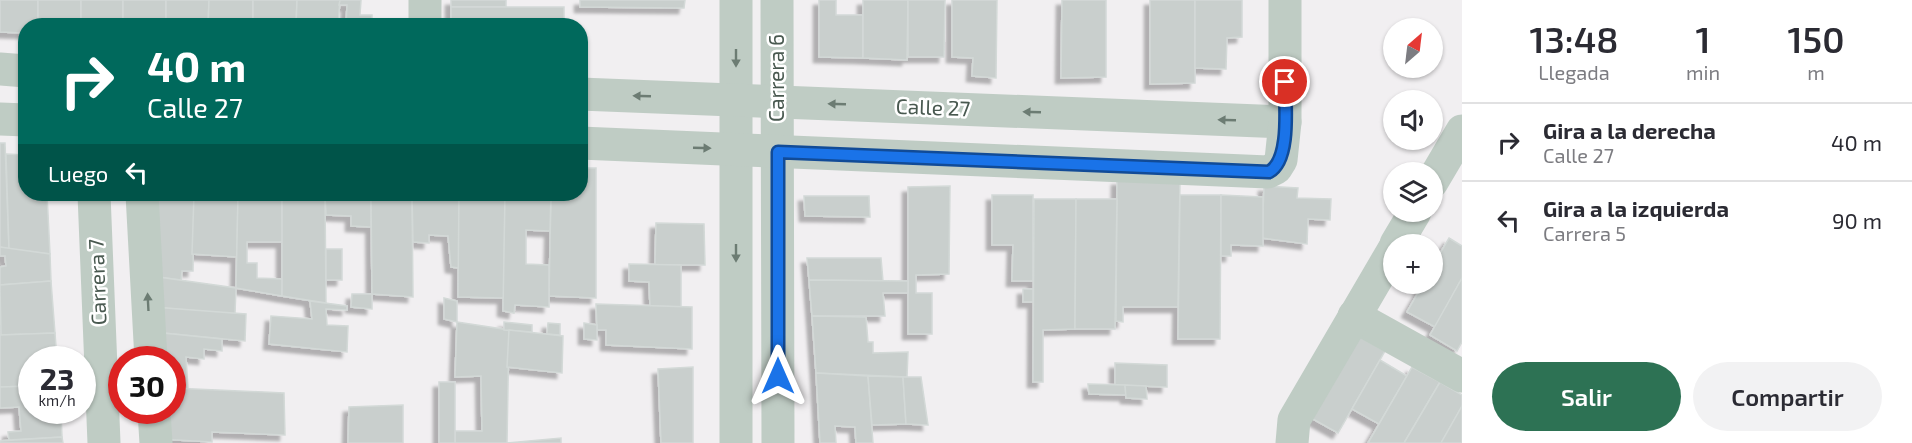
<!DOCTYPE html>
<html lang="es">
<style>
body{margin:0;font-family:"Exo 2",sans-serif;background:#f2f2f3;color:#2b2b33;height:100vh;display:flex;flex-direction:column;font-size:22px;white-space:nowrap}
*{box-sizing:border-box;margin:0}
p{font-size:20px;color:#7c7c81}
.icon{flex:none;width:33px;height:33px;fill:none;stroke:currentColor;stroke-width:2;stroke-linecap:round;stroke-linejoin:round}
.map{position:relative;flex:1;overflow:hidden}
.sheet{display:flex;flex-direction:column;background:#fff;width:450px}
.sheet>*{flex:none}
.hud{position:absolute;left:18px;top:18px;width:570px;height:183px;border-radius:24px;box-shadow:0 2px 4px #0004;background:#00695c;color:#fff;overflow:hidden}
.needle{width:39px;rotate:28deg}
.controls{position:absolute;left:1383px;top:18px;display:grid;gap:12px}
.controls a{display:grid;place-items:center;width:60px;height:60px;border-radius:50%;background:#fff;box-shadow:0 2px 4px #0004;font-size:30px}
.speed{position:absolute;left:18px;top:346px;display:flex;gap:12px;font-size:30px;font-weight:700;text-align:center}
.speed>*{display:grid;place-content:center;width:78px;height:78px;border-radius:50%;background:#fff;box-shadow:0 2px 4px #0004;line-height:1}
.speed small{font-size:15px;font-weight:400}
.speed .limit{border:9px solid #d22;background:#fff;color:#111}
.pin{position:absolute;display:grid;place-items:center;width:51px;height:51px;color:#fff;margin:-26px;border:3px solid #fff;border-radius:50%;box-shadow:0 2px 6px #0007}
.me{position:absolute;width:66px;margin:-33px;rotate:0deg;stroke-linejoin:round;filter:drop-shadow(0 0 4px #0008)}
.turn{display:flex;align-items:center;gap:21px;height:126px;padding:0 30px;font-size:27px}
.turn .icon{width:78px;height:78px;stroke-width:2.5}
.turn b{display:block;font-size:42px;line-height:51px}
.then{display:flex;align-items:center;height:57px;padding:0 30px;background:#0003;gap:12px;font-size:22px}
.eta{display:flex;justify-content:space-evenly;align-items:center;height:102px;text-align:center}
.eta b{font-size:36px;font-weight:600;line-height:42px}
.cta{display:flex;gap:12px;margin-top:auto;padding:12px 30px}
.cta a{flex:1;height:69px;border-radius:36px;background:#2d7254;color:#fff;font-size:24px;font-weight:600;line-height:69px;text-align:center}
.cta a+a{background:#f2f2f3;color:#2b2b33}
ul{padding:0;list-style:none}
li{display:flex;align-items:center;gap:18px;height:78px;padding:0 30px;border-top:2px solid #e1e1e2}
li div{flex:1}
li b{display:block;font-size:22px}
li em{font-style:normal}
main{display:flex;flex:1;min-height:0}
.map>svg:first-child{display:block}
</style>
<main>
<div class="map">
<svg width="1462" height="443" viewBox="0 0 1462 443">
<defs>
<filter id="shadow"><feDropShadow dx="-5.5" dy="5.5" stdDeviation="1.5" flood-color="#0004"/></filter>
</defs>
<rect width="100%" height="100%" fill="#f1eff1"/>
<!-- building -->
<g fill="#c9cfcd" stroke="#d3d9d7" stroke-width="1.5" filter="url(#shadow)">
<polygon points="0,0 38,0 38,26 26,26 26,33 0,32"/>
<rect x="38" y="0" width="43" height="26"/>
<rect x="81" y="0" width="42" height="26"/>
<rect x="123" y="0" width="43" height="26"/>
<polygon points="166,0 209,0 208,26 166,26"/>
<polygon points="209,0 253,0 253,26 208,26"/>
<polygon points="253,0 297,0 296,26 253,26"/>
<polygon points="297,0 340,0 338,26 296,26"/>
<polygon points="340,0 361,0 360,15 372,15 372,26 346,26 347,5 339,5"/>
<rect x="451" y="0" width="55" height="7"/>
<polygon points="580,0 685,0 684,8 580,7"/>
<polygon points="819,0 836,0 836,15 863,15 863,58 819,57"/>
<polygon points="863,0 908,0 907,60 863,58"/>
<polygon points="908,0 945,0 944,57 908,57"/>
<polygon points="952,0 997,0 996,78 972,76 973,58 952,57"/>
<polygon points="1062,0 1106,0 1106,77 1061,78"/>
<polygon points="1150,0 1195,0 1195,83 1150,84"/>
<polygon points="1195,0 1242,0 1242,37 1227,38 1226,69 1195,68"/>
<rect x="451" y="7" width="113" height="19"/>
<polygon points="0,143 5,143 9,249 0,247"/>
<polygon points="6,154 26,155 26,194 47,194 50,254 9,249"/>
<polygon points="580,168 596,168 596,298 549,296 551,194 580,194"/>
<polygon points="1117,180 1180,180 1178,307 1123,307 1123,322 1116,321"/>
<polygon points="950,186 949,274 916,275 916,293 932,293 932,334 908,334 908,187"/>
<polygon points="1264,186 1298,188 1297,198 1331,199 1330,220 1308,219 1307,244 1262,238"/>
<polygon points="148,194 194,194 193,271 182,271 181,280 151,276"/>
<polygon points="194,194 238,194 237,257 192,254"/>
<polygon points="238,194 282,194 283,242 247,242 247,263 257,263 257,278 283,279 282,296 236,288"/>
<polygon points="282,194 325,194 326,303 282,296"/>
<polygon points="325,194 371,194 371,227 351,226 351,216 326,215"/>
<polygon points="371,194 412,194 413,297 372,294"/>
<polygon points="412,194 459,194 459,268 451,267 448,236 429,235 429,243 413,242"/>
<polygon points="459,194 505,194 504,298 458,297"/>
<polygon points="505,194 551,194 550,231 526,230 526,264 549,265 549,307 515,305 514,313 503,311"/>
<polygon points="992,195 1033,195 1033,281 1012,281 1013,245 992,245"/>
<polygon points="1180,195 1221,195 1220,339 1178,339"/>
<polygon points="1221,195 1263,197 1263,246 1231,245 1231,256 1221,256"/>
<polygon points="804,196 869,196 870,217 805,216"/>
<polygon points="1034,199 1076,199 1075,329 1043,330 1043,382 1033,382"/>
<polygon points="1076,199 1117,199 1115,329 1075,329"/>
<polygon points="656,223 704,224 705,265 655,265"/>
<polygon points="1449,238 1462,246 1462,278 1435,327 1407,312 1423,284 1432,284 1432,267"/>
<polygon points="0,247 50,254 51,281 0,285 0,267 6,266 5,256 0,256"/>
<rect x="326" y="249" width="16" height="31"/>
<polygon points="807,258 881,258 883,281 809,280"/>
<polygon points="629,264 681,265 681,307 650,306 649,282 629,281"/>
<polygon points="151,276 236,288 235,314 152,307"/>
<polygon points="1462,278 1462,342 1457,351 1430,335"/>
<polygon points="809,280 908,281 908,293 883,293 885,316 812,316"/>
<polygon points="51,281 55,333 1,335 0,285"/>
<rect x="1023" y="289" width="10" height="13"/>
<polygon points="352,294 372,294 372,309 351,307"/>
<polygon points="444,298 457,301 457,322 444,319"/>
<polygon points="310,301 347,306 347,310 326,309 327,325 348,326 347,352 269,344 271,316 312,319"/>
<polygon points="596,304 692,307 692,349 606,345 606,330 597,330"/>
<polygon points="152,307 246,314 245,341 153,332"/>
<polygon points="812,316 866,317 868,342 873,342 873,353 908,352 907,377 816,373"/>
<polygon points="457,322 509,330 507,443 455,443 455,431 482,431 481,376 455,377"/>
<polygon points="504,322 532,325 532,332 504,330"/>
<polygon points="548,323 560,324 560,335 547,334"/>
<polygon points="584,323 597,325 597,340 584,339"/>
<polygon points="509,330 563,336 562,373 507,367"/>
<polygon points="153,332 222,339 222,351 204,349 204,359 186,357 188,389 172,388 172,360 155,360"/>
<polygon points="55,333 57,360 32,360 32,386 0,387 0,335"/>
<polygon points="1358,336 1385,351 1338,433 1311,418"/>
<polygon points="1380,360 1407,376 1379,424 1352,409"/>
<polygon points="1115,363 1167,365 1167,387 1115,385"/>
<polygon points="693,367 693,443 661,443 658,369"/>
<polygon points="1412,367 1440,382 1404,443 1368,443"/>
<polygon points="816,373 868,376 873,443 856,443 855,427 835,426 836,443 820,443"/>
<polygon points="868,376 903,377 906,424 872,425"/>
<polygon points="903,377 921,377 928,425 906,424"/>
<rect x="439" y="382" width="16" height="61"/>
<polygon points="1440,382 1462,395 1462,406 1441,443 1404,443"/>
<polygon points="1088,384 1125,385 1126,395 1089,394"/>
<polygon points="1125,385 1146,386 1147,399 1126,398"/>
<polygon points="32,386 32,411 61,411 62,437 9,440 8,432 21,431 19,407 0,408 0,387"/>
<polygon points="172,388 284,393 285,435 212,432 212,442 159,439 158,411 172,411"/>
<polygon points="403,405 403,443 348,443 349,407"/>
<polygon points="1462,406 1462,443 1441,443"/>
<polygon points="62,437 63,443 0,443 0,441"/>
<polygon points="561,438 561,443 507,443"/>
</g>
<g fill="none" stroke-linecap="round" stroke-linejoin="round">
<!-- minor -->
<g stroke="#bfccc4" stroke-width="33">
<polyline points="736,0 736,443"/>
<polyline points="777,0 778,443"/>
<polyline points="425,26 425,0"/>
<polyline points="0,69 26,71"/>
<polyline points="580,94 1285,122"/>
<polyline points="0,119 26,120"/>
<polyline points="580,143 1268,172 1276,168 1281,160 1285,122 1285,0"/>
<polyline points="1432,182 1462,131"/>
<polyline points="94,194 104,443"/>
<polyline points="142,194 151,360"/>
<polyline points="1396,244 1415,212"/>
<polyline points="1354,316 1462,376"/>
<polyline points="154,411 156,443"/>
<polyline points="1292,443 1294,420 1394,249"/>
</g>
</g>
<!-- one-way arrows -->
<defs><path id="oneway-solid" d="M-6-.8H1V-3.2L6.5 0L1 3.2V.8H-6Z" transform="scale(1.5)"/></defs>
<g fill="#6c7c73">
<use href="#oneway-solid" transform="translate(736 58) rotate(90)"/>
<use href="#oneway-solid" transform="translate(642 96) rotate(-178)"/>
<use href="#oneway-solid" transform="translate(837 104) rotate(-178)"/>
<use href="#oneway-solid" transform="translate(1032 112) rotate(-178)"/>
<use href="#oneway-solid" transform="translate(1227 120) rotate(-178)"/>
<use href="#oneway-solid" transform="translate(702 148) rotate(2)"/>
<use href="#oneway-solid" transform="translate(736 253) rotate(90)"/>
<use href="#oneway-solid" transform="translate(148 302) rotate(-93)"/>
</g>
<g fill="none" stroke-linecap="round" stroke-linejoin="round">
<defs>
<path id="route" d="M778 376V152L1269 172C1291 160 1285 105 1285 82"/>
</defs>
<!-- route casing -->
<use href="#route" stroke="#114b97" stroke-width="15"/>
<!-- route -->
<use href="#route" stroke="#1a73e8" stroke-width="10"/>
</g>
<g text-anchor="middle" stroke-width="5" stroke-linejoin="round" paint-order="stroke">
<!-- street labels -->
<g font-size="21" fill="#495950" stroke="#fff">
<text transform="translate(777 78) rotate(-90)" y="7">Carrera 6</text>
<text transform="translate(933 108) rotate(2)" y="7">Calle 27</text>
<text transform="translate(98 282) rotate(-92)" y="7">Carrera 7</text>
</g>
</g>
</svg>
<div class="controls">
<a><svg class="needle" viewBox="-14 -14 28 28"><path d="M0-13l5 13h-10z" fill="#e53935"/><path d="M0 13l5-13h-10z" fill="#7c7c81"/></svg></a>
<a><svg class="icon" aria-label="sound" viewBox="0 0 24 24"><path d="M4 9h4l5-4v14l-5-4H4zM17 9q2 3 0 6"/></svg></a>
<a><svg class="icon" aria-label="layers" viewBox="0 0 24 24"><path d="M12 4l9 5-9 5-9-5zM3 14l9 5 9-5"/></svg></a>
<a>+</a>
</div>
<div class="speed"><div>23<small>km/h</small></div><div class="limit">30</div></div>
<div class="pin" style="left:1285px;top:82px;background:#d93025"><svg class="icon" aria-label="arrive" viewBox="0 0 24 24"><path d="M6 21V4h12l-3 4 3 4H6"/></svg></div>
<svg class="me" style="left:778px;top:376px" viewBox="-20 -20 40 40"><path d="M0-17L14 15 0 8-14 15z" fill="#1a73e8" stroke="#fff" stroke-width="4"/></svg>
<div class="hud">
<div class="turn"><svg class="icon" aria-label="right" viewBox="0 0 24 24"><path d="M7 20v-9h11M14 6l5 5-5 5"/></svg><div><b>40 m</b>Calle 27</div></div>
<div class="then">Luego<svg class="icon" aria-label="left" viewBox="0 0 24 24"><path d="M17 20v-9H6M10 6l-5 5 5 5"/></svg></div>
</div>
</div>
<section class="sheet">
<div class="eta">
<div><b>13:48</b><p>Llegada</p></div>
<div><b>1</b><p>min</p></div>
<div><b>150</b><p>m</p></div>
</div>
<ul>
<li><svg class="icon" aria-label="right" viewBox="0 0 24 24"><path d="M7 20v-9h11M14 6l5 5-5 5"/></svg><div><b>Gira a la derecha</b><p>Calle 27</p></div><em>40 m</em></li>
<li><svg class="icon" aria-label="left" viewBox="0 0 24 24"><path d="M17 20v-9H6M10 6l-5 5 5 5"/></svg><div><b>Gira a la izquierda</b><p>Carrera 5</p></div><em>90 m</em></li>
</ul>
<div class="cta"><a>Salir</a><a>Compartir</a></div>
</section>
</main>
